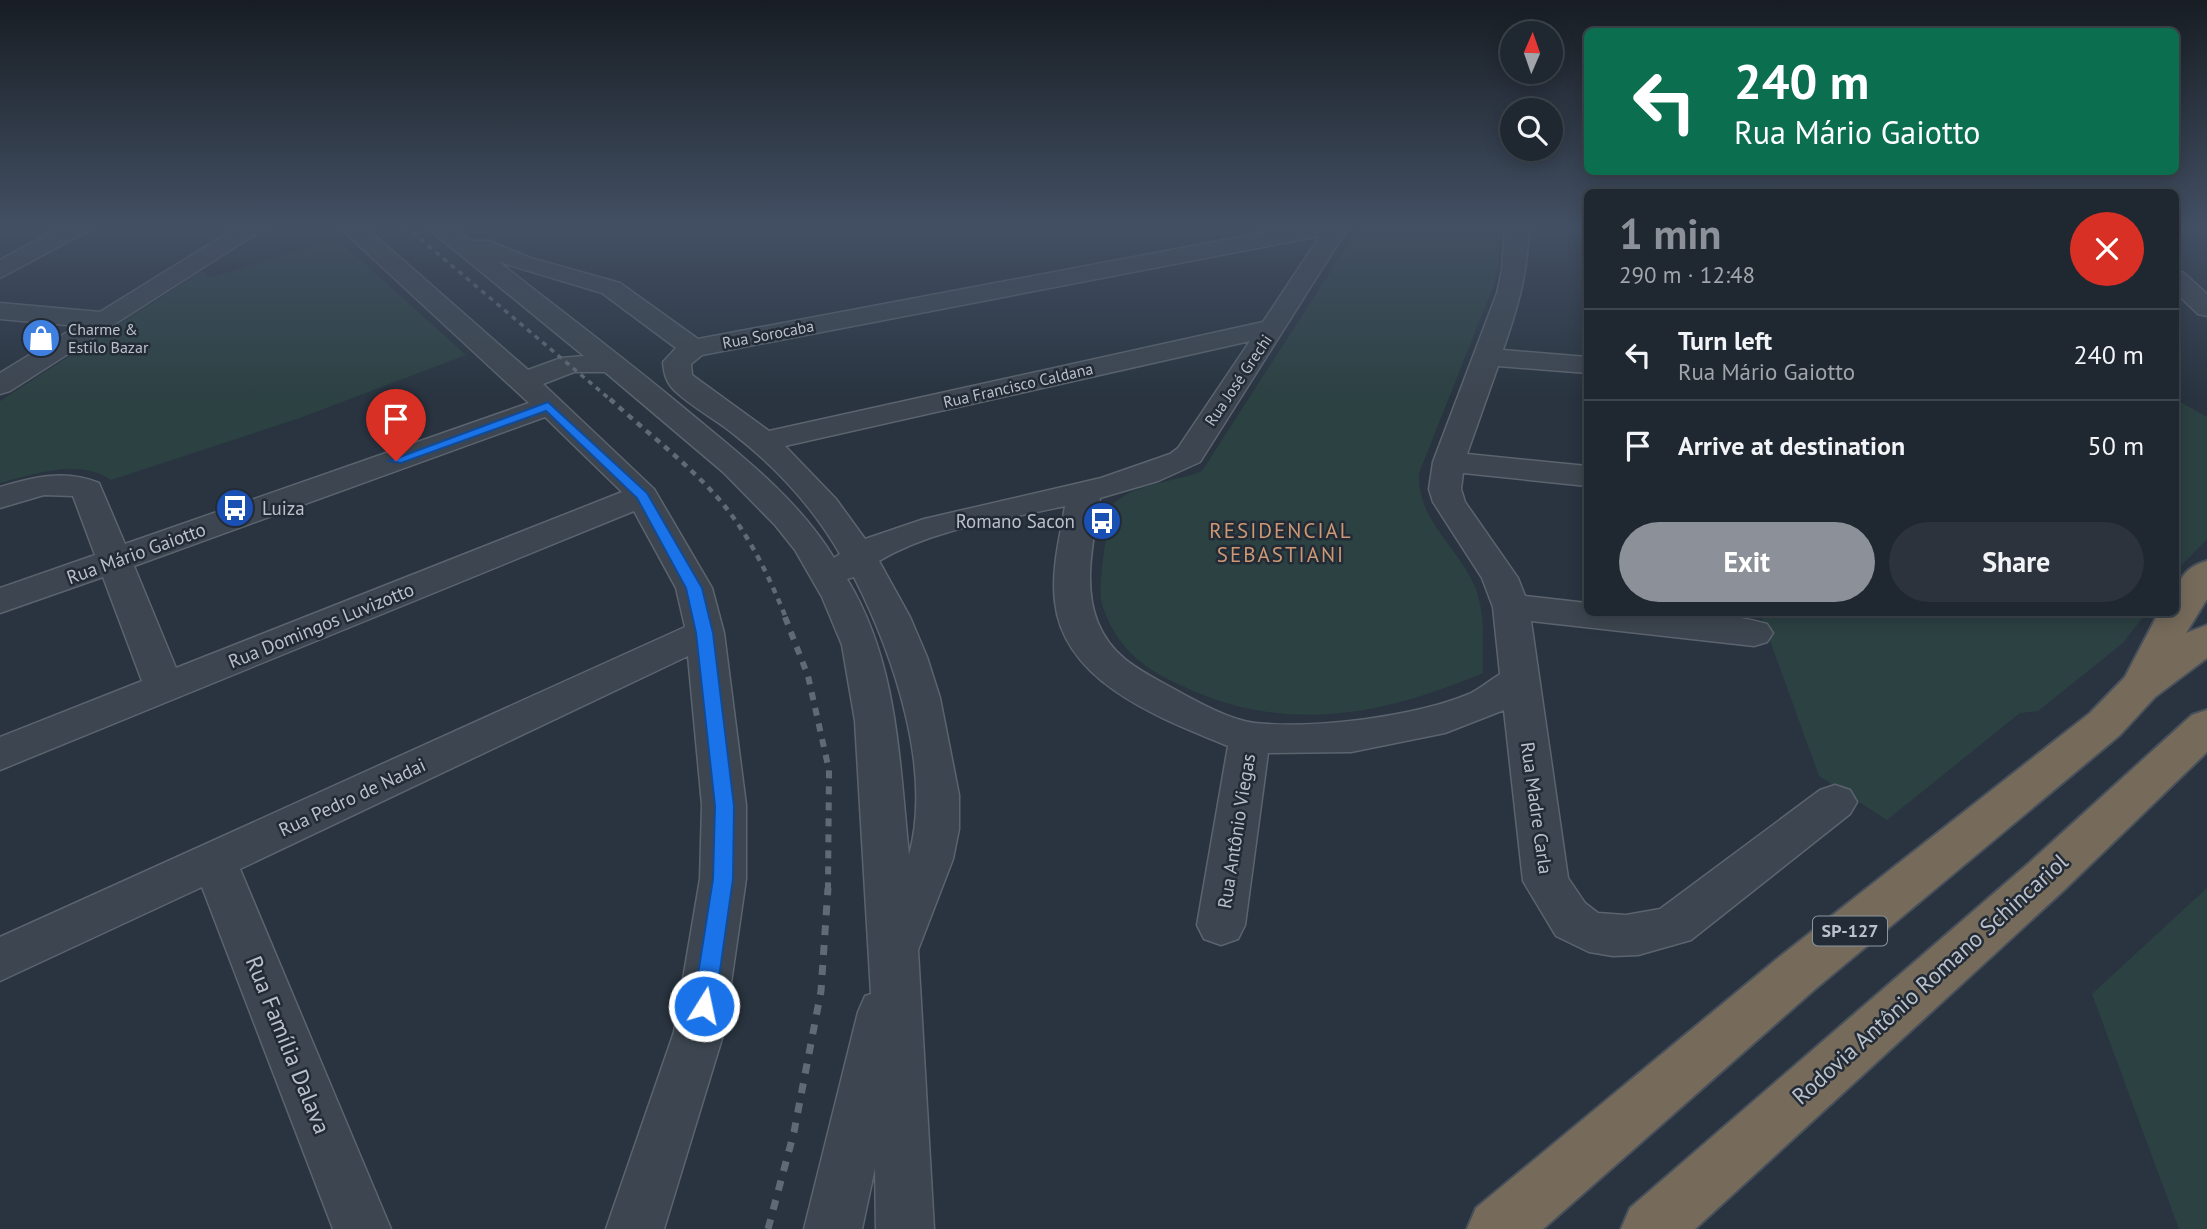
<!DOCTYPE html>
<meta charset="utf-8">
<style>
body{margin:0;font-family:"PT Sans",sans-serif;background:#2c333c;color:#f1f3f6;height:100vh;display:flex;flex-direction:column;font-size:26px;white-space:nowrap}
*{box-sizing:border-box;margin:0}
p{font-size:23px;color:#a1a5ab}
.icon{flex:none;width:38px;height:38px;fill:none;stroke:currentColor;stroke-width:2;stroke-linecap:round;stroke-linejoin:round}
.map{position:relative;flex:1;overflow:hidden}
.drawer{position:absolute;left:1584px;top:189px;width:595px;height:427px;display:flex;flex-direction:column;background:#1f2730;border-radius:10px;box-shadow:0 4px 18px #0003,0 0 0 2px #3c444c}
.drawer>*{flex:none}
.guide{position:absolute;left:1584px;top:28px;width:595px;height:147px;border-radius:10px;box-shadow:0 4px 18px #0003,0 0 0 2px #3c444c;background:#0b6e4f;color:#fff;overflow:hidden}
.needle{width:46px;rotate:2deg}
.fabs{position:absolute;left:1500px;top:21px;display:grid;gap:14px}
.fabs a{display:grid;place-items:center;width:63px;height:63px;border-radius:50%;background:#1f2730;box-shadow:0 4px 18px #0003,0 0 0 2px #3c444c;font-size:35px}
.pin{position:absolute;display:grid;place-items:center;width:60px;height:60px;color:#fff;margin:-72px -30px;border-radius:50% 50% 50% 0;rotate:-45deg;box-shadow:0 0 7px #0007}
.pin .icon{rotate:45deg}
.me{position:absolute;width:77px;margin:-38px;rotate:10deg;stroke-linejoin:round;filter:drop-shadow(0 0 5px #0008)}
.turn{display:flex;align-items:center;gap:24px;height:147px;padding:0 35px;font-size:32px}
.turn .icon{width:91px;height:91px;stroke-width:2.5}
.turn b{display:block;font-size:49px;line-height:60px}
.round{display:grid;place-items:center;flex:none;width:74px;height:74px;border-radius:37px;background:#2c333c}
.head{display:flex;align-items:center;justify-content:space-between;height:119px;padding:0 35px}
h1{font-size:42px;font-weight:600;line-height:52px;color:#8c9099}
.primary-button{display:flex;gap:14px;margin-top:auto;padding:14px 35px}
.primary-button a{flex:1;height:80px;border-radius:42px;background:#8c9099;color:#fff;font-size:28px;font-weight:600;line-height:80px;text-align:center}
.primary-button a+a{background:#2c333c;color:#f1f3f6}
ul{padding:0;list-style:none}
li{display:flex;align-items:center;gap:21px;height:91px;padding:0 35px;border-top:2px solid #3c444c}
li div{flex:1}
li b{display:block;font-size:26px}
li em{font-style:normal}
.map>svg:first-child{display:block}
</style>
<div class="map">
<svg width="2207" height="1229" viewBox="0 0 2207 1229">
<rect width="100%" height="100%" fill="#293440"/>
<!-- green -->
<g fill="#2c4142">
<path d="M1380 226H1501L1499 262 1493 287 1419 473C1417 521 1458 546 1475 587 1486 613 1482 646 1483 673 1381 716 1284 735 1180 685 1141 667 1115 646 1102 604 1097 585 1108 530 1110 508 1130 483 1173 483 1202 471L1343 252 1361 232Z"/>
<path d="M337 239 466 355 297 419 111 480C81 458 32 474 0 483V401L202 271 210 278Z"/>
<polygon points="2175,399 2207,417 2207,539 2175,572"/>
<polygon points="1760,613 2146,613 2123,643 2038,711 2020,713 1887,820 1819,776"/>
<polygon points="2207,888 2207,1229 2179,1229 2092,994"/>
</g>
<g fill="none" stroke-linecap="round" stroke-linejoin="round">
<defs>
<g id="minor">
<polygon points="62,226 92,226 88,231 0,278 0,260"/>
<polygon points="239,226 268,226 10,391 0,394 0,373 77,326 0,319 0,303 100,312"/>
<path d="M338 226H364L528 370 561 358 584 356 425 226H452L471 241H489L531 258 620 283 698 339 1299 226H1349L1200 462 1158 481 1100 498C1094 538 1082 584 1098 623 1111 654 1134 667 1163 683 1187 696 1227 720 1255 723 1314 729 1414 717 1469 694 1480 689 1490 680 1500 674L1493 607 1482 578 1433 502 1429 489 1433 462 1497 293 1502 270 1505 226H1529C1527 276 1519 303 1503 350L1587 357V373L1498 366 1467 454 1587 466V486L1463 473 1461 489 1465 502 1518 578 1525 596 1587 603V612C1646 612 1710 608 1767 624L1773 633 1767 642 1754 646 1531 621 1568 878 1585 903 1598 913 1626 915 1660 909 1820 790 1835 785 1850 790 1857 802 1850 814 1691 940 1638 955 1613 956 1589 952 1556 936 1523 881 1504 710 1445 733 1351 752 1268 753 1245 925 1238 939 1221 945 1204 939 1197 925 1228 746C1163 719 1064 684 1055 602 1051 570 1060 537 1065 506 1003 520 935 528 879 561L910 617 927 657 940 698 959 795V829L953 859 918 950 934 1229H876L875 1168 862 1229H804L858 1012 865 996 871 994 855 721 842 645 822 597 795 550 775 525 723 472 605 372H574L543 384 654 489 712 588 724 633 746 805V879L724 1032 664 1229H606L674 1032 700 879 702 805 688 656 240 869 391 1229H333L202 887 0 981V937L685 627 676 588 634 511 0 770V737L142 681 103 577 0 613V588L95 555 73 496 44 495 0 508V487C34 477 65 469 99 483L125 544 529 403ZM1320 236 1263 322 769 431 692 375 691 364 702 355ZM499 262 602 293 676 348 663 362C664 374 666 382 675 391 693 408 717 420 736 436 777 468 814 509 840 554L834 558C800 502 746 459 696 418 632 364 565 314 499 262ZM1250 341 1178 448 1170 454 1101 478 924 519 865 539 836 499 785 446ZM545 417 622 492 176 668 134 566ZM854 577C893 654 933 769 909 855 899 761 898 662 847 579Z"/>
<polygon points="2175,270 2184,273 2207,294 2207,316 2198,314 2175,292"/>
</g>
<g id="highway">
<path d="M2207 561V599L2186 633 2207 625V658L2155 697 2120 735 1814 990 1543 1229H1467L1476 1208 1778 958 2090 713 2125 677 2159 612H2175C2175 587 2180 568 2207 561Z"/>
<polygon points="2207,710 2207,752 2063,891 1695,1229 1621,1229 1630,1208 2029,863 2192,715"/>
</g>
</defs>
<!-- minor casing -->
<use href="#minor" stroke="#5b646e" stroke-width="3"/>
<!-- highway casing -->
<use href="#highway" stroke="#48515b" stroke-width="4"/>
<!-- minor -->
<use href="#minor" fill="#3d4650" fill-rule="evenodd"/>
<!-- highway -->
<use href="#highway" fill="#766b5b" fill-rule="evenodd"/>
<!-- rail-far3 -->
<polyline stroke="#606a77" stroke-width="3.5" stroke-dasharray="5 5" stroke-linecap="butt" points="405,226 612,401"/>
<!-- rail-far2 -->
<path stroke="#606a77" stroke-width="4.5" stroke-dasharray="6 6" stroke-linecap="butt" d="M610 399C645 431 686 462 717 497 748 532 769 576 786 618"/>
<!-- rail-far1 -->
<polyline stroke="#606a77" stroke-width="6" stroke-dasharray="8 8" stroke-linecap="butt" points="785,617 808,676 829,770 828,890"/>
<!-- rail -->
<polyline stroke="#606a77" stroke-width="7" stroke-dasharray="10 10" stroke-linecap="butt" points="768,1229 794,1132 821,991 828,888"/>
</g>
<!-- sky -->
<linearGradient id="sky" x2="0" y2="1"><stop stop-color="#171d23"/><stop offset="0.57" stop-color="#435064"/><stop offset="1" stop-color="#435064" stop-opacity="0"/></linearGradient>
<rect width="2207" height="398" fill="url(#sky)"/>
<!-- route -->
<polygon fill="#1a73e8" stroke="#114b97" stroke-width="2" points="548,402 647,493 702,588 713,633 734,806 733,879 715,1006 712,1013 704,1016 696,1013 693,1006 713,879 715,806 696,633 686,588 637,498 546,411 401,463 389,461"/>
<!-- icons -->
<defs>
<symbol id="shop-disc" viewBox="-11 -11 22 22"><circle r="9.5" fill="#3f7fe0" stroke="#222b36"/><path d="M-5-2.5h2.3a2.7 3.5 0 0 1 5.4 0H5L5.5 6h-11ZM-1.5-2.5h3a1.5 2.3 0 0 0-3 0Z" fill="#fff"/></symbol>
<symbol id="bus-disc" viewBox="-11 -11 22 22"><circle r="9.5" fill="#1a4fb4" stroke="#222b36"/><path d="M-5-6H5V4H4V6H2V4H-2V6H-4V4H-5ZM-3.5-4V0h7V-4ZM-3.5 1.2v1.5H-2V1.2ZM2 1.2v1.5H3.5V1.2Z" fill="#fff"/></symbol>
</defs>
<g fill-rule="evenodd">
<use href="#shop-disc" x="19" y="316" width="44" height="44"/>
<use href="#bus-disc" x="213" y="486" width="44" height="44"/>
<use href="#bus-disc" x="1080" y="499" width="44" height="44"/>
</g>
<g text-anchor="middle" stroke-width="5" stroke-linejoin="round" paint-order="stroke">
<!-- far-poi labels -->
<g font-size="16" fill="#bac1ca" stroke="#222b36" text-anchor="start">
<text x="68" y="335">Charme &amp;<tspan x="68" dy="18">Estilo Bazar</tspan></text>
</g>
<!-- far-street labels -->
<g font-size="16" fill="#bac1ca" stroke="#222b36">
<text transform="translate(768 334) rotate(-11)" y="6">Rua Sorocaba</text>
<text transform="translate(1238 380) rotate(-56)" y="6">Rua José Grechi</text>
<text transform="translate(1018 385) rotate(-13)" y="6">Rua Francisco Caldana</text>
</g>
<!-- shield labels -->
<rect fill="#222b36" stroke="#8c949e" stroke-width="2" x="1813" y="916.5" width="74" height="29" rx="5"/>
<g font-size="18" font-weight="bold" fill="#bac1ca">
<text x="1850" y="937">SP-127</text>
</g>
<!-- poi labels -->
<g font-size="19" fill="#bac1ca" stroke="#222b36" text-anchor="start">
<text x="262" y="515">Luiza</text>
<text x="1075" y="528" text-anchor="end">Romano Sacon</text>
</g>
<!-- street labels -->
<g font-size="19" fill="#bac1ca" stroke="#222b36">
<text transform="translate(136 553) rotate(-20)" y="7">Rua Mário Gaiotto</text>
<text transform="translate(321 625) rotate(-22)" y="7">Rua Domingos Luvizotto</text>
<text transform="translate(352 797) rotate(-25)" y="7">Rua Pedro de Nadai</text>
<text transform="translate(1537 808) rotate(82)" y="7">Rua Madre Carla</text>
<text transform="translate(1236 831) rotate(-81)" y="7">Rua Antônio Viegas</text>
</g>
<!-- neighbourhood labels -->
<g font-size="21" letter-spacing="2" fill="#cd9873" stroke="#222b36">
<text x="1281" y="538">RESIDENCIAL<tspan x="1281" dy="24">SEBASTIANI</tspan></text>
</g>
<!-- near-street labels -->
<g font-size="23" fill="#bac1ca" stroke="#222b36">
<text transform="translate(1930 979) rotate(-42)" y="8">Rodovia Antônio Romano Schincariol</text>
<text transform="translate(288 1045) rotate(68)" y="8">Rua Família Dalava</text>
</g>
</g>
</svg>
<div class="fabs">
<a><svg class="needle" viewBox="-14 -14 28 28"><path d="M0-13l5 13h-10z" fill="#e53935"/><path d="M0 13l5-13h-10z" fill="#a1a5ab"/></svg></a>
<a><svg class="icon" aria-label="search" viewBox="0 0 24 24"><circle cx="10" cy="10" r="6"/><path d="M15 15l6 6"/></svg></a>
</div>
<div class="pin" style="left:396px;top:461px;background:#d93025"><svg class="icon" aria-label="arrive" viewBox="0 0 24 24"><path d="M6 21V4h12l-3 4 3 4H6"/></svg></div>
<svg class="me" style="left:704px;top:1006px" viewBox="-20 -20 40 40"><circle r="17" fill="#1a73e8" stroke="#fff" stroke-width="3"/><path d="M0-11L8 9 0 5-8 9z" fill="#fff"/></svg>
<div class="guide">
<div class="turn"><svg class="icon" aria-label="left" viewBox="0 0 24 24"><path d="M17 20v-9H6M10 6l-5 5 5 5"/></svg><div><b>240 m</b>Rua Mário Gaiotto</div></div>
</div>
<section class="drawer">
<div class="head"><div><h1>1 min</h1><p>290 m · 12:48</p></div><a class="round" style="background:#d93025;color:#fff"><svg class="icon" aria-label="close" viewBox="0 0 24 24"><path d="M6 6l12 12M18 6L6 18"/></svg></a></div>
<ul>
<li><svg class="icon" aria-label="left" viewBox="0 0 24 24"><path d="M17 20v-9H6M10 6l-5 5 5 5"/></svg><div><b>Turn left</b><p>Rua Mário Gaiotto</p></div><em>240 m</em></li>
<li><svg class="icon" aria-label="arrive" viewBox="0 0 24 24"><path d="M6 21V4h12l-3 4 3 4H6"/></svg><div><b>Arrive at destination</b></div><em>50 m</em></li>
</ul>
<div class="primary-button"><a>Exit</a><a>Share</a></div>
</section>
</div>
